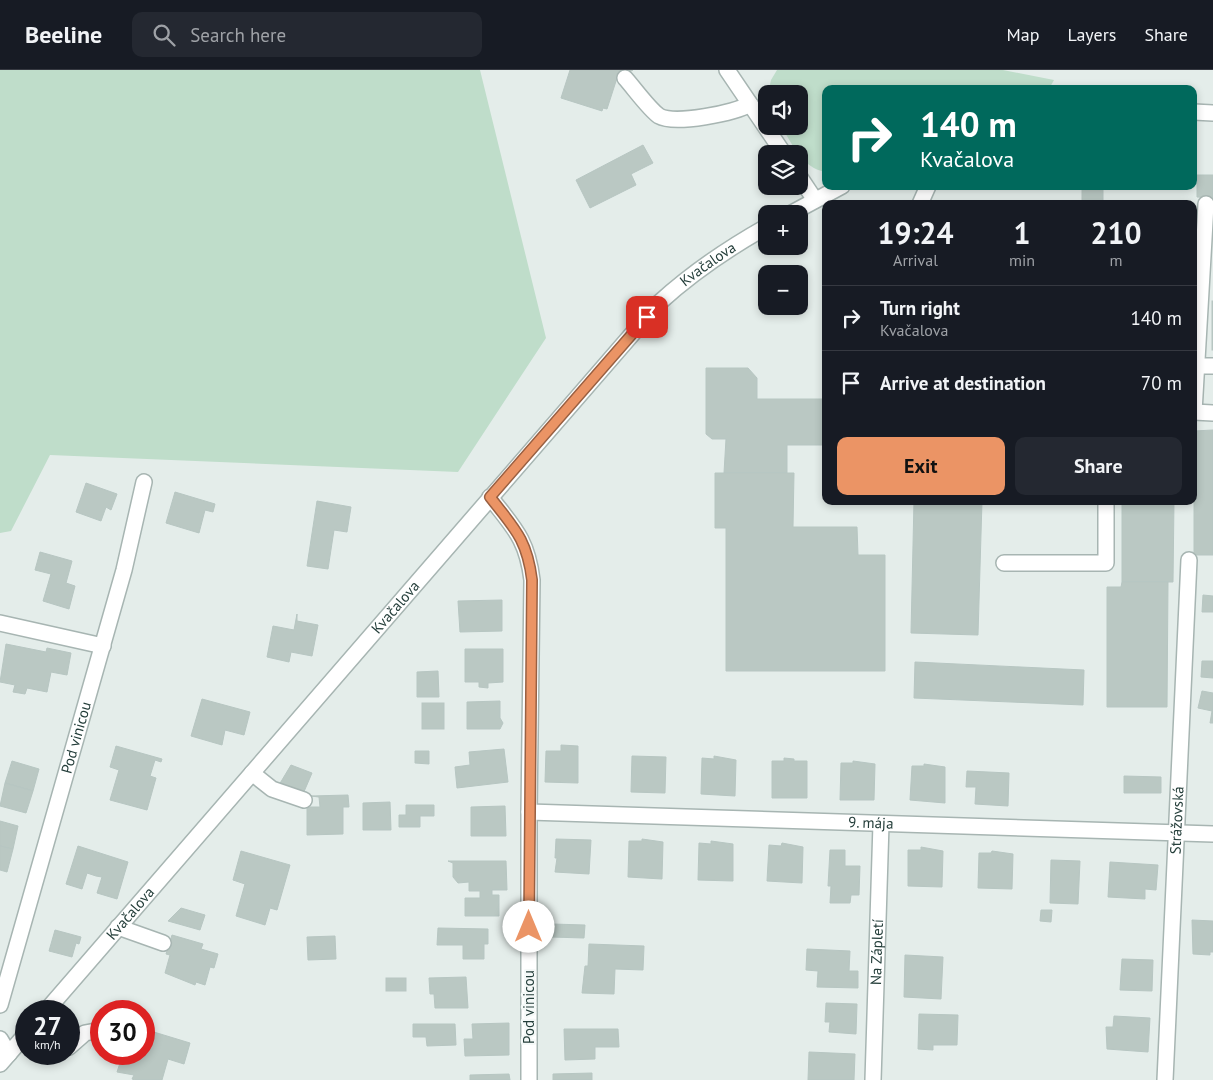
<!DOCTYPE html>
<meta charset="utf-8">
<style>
body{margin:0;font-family:"PT Sans",sans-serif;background:#242831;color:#f1f3f6;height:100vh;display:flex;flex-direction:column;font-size:19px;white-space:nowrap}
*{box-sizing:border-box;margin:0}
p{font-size:16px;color:#9ea1a6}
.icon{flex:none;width:28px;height:28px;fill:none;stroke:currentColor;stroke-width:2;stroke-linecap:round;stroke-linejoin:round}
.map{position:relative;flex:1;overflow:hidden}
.sheet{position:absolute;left:822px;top:130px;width:375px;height:305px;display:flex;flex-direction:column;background:#171b24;border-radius:10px;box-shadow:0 2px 8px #0003}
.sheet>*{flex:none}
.top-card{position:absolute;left:822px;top:15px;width:375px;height:105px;border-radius:10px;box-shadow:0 2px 8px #0003;background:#00695c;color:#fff;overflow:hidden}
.tools{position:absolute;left:758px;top:15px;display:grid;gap:10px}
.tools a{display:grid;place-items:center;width:50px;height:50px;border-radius:10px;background:#171b24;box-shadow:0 2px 8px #0003;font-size:25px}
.speed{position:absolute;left:15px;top:930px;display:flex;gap:10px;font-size:25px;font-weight:700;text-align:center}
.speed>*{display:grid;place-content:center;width:65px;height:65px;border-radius:50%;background:#171b24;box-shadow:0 2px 8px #0003;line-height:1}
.speed small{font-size:12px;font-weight:400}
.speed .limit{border:8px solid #d22;background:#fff;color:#111}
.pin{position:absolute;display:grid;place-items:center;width:42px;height:42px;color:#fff;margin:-21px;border-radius:10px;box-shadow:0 2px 8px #0006}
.me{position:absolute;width:55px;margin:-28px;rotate:0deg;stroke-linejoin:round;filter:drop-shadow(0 0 4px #0008)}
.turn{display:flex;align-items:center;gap:18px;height:105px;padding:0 15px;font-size:22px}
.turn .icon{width:65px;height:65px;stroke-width:2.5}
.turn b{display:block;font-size:35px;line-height:42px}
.eta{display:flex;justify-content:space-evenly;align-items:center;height:85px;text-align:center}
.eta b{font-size:30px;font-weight:800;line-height:35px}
.primary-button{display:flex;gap:10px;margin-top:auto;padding:10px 15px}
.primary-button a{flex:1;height:58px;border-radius:10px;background:#eb9465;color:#111;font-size:20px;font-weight:800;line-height:58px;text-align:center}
.primary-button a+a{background:#242831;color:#f1f3f6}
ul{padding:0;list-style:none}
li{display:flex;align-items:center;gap:15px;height:65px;padding:0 15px;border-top:1px solid #363941}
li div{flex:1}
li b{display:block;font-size:19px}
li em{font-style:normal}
header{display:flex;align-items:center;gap:30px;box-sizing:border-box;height:70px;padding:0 25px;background:#171b24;border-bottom:1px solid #363941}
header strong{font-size:24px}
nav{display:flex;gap:28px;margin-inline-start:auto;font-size:18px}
.search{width:350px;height:45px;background:#242831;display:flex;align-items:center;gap:12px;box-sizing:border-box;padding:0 18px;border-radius:10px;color:#9ea1a6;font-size:19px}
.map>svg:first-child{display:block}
</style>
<header>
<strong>Beeline</strong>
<div class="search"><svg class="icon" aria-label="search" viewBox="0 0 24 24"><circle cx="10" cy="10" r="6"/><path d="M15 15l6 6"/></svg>Search here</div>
<nav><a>Map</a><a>Layers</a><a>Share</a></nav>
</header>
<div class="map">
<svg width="1213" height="1010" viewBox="0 0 1213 1010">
<rect width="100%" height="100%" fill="#e4edea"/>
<!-- green -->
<g fill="#bfddca">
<polygon points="0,0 480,0 546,268 458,402 50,385 11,461 0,463"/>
<path d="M777 0H1003L1054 10 1049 19H826V102C802 98 793 75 781 56H799V24H768L771 10Z"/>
</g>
<!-- building -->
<g fill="#bac8c3" stroke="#b7c6c2">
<polygon points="570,0 633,0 617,8 607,39 603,38 602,41 561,28"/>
<polygon points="643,75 653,93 631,104 636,115 590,138 576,110"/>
<polygon points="1197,105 1213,105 1213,128 1197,127"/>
<rect x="1082" y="120" width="21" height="14"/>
<rect x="1212" y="231" width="1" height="49"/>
<polygon points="706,298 748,298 757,308 757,329 826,329 826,375 787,375 787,403 724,403 726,369 712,369 706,364"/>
<polygon points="1213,360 1213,485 1194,485 1194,361"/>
<polygon points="715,403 794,403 793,457 857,457 858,485 885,485 885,601 726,601 726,458 715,458"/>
<polygon points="86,413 117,424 111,440 106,437 101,451 76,442"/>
<polygon points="175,422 215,434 213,442 205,440 199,463 166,453"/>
<polygon points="317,431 351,437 347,462 334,460 328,499 307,496"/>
<polygon points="914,431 982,431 978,565 911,563"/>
<polygon points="1122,431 1174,431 1173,512 1122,512"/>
<polygon points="40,482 72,491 66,513 75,516 69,539 43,531 51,504 35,500"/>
<polygon points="1122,512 1168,512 1167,637 1107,637 1107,517 1121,517"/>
<polygon points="1203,525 1213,526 1213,542 1202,542"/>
<polygon points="502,530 502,561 460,562 458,531"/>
<polygon points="297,544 297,551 318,555 312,586 291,582 289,592 267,587 273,556 294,560"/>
<polygon points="6,574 46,582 47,578 71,583 67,605 51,602 47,622 27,618 25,624 13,622 15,615 0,612"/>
<polygon points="465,579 503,579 503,612 488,613 488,618 479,617 479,612 465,612"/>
<polygon points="1202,591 1213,591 1213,608 1201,607"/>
<polygon points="915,592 1084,600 1083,635 914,628"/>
<polygon points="438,601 439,627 417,627 417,602"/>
<polygon points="1202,621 1213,623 1213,653 1210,653 1212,641 1198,638"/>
<polygon points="202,629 250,642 244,665 225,660 222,675 191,666"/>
<polygon points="500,631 500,648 503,653 500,659 467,659 467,632"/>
<rect x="422" y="633" width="22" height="26"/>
<polygon points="561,675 578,676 578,713 545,712 546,681 561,681"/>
<polygon points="116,676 162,689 161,692 155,690 150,706 156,708 147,740 110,730 119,700 110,697"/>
<polygon points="504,679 508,712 457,718 455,697 470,695 469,682"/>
<polygon points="415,681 429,681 429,694 415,693"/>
<polygon points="632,686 666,687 665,723 631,722"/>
<polygon points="714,686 736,690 735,726 701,724 702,688 714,689"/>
<polygon points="784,688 794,689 794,691 807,691 807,728 772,728 772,691 784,691"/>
<polygon points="12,691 39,699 33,721 5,713"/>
<polygon points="853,691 875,694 874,730 840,730 841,693 853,693"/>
<polygon points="924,694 945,697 945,733 910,730 912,696 924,696"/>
<polygon points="291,695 312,703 303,724 279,715"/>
<polygon points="967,701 1009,703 1008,736 975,734 976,717 966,717"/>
<polygon points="1124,706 1161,707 1161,723 1124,723"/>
<polygon points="5,713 33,721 26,743 0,736"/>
<polygon points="348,725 349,737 343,737 343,764 307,765 307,737 320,737 319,727 311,726"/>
<polygon points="390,732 391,760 363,760 363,733"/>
<polygon points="406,735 434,735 434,746 420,746 420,757 399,757 399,745 406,745"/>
<polygon points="505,736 506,766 471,766 471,737"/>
<polygon points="0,751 18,756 13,779 0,776"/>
<polygon points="556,769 591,770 589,804 555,802 557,788 555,788"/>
<polygon points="642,769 663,772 662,809 628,807 629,771 642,771"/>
<polygon points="711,771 733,774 733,811 698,810 699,773 711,774"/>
<polygon points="782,773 803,777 802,813 767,811 769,775 781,776"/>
<polygon points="0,776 13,779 7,802 0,800"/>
<polygon points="78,776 128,792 117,829 97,823 102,807 96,806 87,803 82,819 66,814"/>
<polygon points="921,777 943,781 942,817 908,816 908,780 921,780"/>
<polygon points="830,780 845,780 845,796 860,796 859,825 851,825 850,833 830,833 831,816 828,816"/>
<polygon points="241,781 290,795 277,840 270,838 265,855 236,846 245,814 233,810"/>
<polygon points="992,781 1013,784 1012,819 978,818 979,783 991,783"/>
<polygon points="1051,790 1080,791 1078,834 1050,833"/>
<polygon points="448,791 506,791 507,820 492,820 492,825 499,825 499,846 465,846 465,828 480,828 480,821 469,821 469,812 458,813 453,807 453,793"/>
<polygon points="1110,792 1158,795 1156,820 1145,819 1145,829 1108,827"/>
<polygon points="181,838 205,845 200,860 168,851"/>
<polygon points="1041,840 1052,840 1051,852 1040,851"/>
<polygon points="1192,850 1213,851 1213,882 1210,882 1210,885 1193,884"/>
<polygon points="552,854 585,855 584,868 551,867"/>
<polygon points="438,858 488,859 488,874 484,874 484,889 463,889 463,875 437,875"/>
<polygon points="55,860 81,867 79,874 76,873 72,887 49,881"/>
<polygon points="172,865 203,874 201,879 218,884 214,898 210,897 205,915 196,912 195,915 165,903 170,885 166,884"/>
<polygon points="335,866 336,889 308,890 307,867"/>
<polygon points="589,874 644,876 643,900 615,899 614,924 582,923 585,896 588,896"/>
<polygon points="807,879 850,881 849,901 858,901 858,918 817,917 818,901 806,900"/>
<polygon points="905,885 943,887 941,929 904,927"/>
<polygon points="1122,889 1153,890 1152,921 1120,920"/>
<polygon points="466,907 468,938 435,938 434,924 430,924 429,908"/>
<rect x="386" y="908" width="20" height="13"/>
<polygon points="826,933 857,934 856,964 829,962 830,952 825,952"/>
<polygon points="919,944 958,945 957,975 933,975 933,980 918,979"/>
<polygon points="1114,946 1150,948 1148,982 1107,979 1106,957 1113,957"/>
<polygon points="509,953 509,985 465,986 464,969 473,969 472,954"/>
<polygon points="413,954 455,954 456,975 427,976 426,967 413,967"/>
<polygon points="144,959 190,973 184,994 168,989 162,1010 135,1010 132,1009 134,1005 117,1002 123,984 144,984"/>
<polygon points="564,959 618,959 619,977 595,977 595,989 565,990"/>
<polygon points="809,982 855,984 854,1010 808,1010"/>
<polygon points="592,1003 592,1010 553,1010 553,1004"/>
<polygon points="509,1004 510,1010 470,1010 470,1005"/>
</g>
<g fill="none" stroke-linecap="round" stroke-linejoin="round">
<defs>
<g id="minor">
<polyline points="727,0 784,84"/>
<path d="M625 8C634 18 649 39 659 46 675 55 735 43 750 34"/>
<polyline points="1194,42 1213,43"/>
<polyline points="799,106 815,130"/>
<polyline points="920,134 928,116"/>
<polyline points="790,144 842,116"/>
<polyline points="1197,296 1213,296"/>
<polyline points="1194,342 1206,134"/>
<polyline points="1194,342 1213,343"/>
<path d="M490 427C514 458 527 469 532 510L529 742V1010"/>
<polyline points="1004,493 1106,493 1106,431"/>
<polyline points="0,553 103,576"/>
<polyline points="252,703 272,719 304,730"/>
<path id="s1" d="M529 742 1213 764"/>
<polyline points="118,857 163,873"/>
<path id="s2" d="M0 935 124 500 144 412"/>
<path id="s3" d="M46 941 660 232C693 202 727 179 766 157"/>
<polyline points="0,969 9,984"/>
<polyline points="69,977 85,963 101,960"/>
<polyline points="0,994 26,964"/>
<path id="s4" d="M873 1010 881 754"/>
<path id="s5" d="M1165 1010 1189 490"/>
</g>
</defs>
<!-- minor casing -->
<use href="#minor" stroke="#a7b5b2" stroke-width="18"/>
<!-- minor -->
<use href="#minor" stroke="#fff" stroke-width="15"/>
</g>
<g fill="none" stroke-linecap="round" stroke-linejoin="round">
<defs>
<path id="route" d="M529 857 532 510C527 469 514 458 490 427L647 247"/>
</defs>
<!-- route casing -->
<use href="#route" stroke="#996042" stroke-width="12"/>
<!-- route -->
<use href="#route" stroke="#eb9465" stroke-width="9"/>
</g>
<g text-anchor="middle" stroke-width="4.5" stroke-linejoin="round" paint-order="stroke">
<!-- street labels -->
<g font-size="15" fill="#243e3a" stroke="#f5f9f8">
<text dy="5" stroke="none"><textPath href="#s3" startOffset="999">Kvačalova</textPath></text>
<text dy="5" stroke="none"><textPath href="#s3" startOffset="534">Kvačalova</textPath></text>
<text dy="5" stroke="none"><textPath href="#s2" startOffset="278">Pod vinicou</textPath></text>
<text dy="5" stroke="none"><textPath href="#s5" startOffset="260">Strážovská</textPath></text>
<text dy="5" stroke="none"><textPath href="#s1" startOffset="342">9. mája</textPath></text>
<text dy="5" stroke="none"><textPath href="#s3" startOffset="129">Kvačalova</textPath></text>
<text dy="5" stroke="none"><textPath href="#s4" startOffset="128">Na Zápletí</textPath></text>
<text transform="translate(529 937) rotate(-90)" y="5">Pod vinicou</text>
</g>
</g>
</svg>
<div class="tools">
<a><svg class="icon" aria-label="sound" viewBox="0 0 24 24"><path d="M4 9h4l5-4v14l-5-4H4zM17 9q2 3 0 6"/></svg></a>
<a><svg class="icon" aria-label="layers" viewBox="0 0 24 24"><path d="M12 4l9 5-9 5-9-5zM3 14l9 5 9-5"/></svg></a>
<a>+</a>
<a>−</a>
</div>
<div class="speed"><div>27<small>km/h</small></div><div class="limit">30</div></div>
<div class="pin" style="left:647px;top:247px;background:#d93025"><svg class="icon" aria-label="arrive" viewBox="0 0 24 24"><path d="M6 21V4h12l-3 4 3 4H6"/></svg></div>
<svg class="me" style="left:529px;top:857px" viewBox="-20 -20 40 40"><circle r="19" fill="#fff"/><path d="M0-13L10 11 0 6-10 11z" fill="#eb9465"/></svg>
<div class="top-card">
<div class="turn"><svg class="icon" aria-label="right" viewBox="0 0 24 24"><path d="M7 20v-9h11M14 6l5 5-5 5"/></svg><div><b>140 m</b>Kvačalova</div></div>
</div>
<section class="sheet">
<div class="eta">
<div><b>19:24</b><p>Arrival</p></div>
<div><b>1</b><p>min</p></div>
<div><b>210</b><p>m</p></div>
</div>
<ul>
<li><svg class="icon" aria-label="right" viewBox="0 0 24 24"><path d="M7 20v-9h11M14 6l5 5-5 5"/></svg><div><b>Turn right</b><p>Kvačalova</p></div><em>140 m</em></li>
<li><svg class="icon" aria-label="arrive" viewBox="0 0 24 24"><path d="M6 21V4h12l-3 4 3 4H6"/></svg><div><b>Arrive at destination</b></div><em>70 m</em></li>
</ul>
<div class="primary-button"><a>Exit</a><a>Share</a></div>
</section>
</div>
